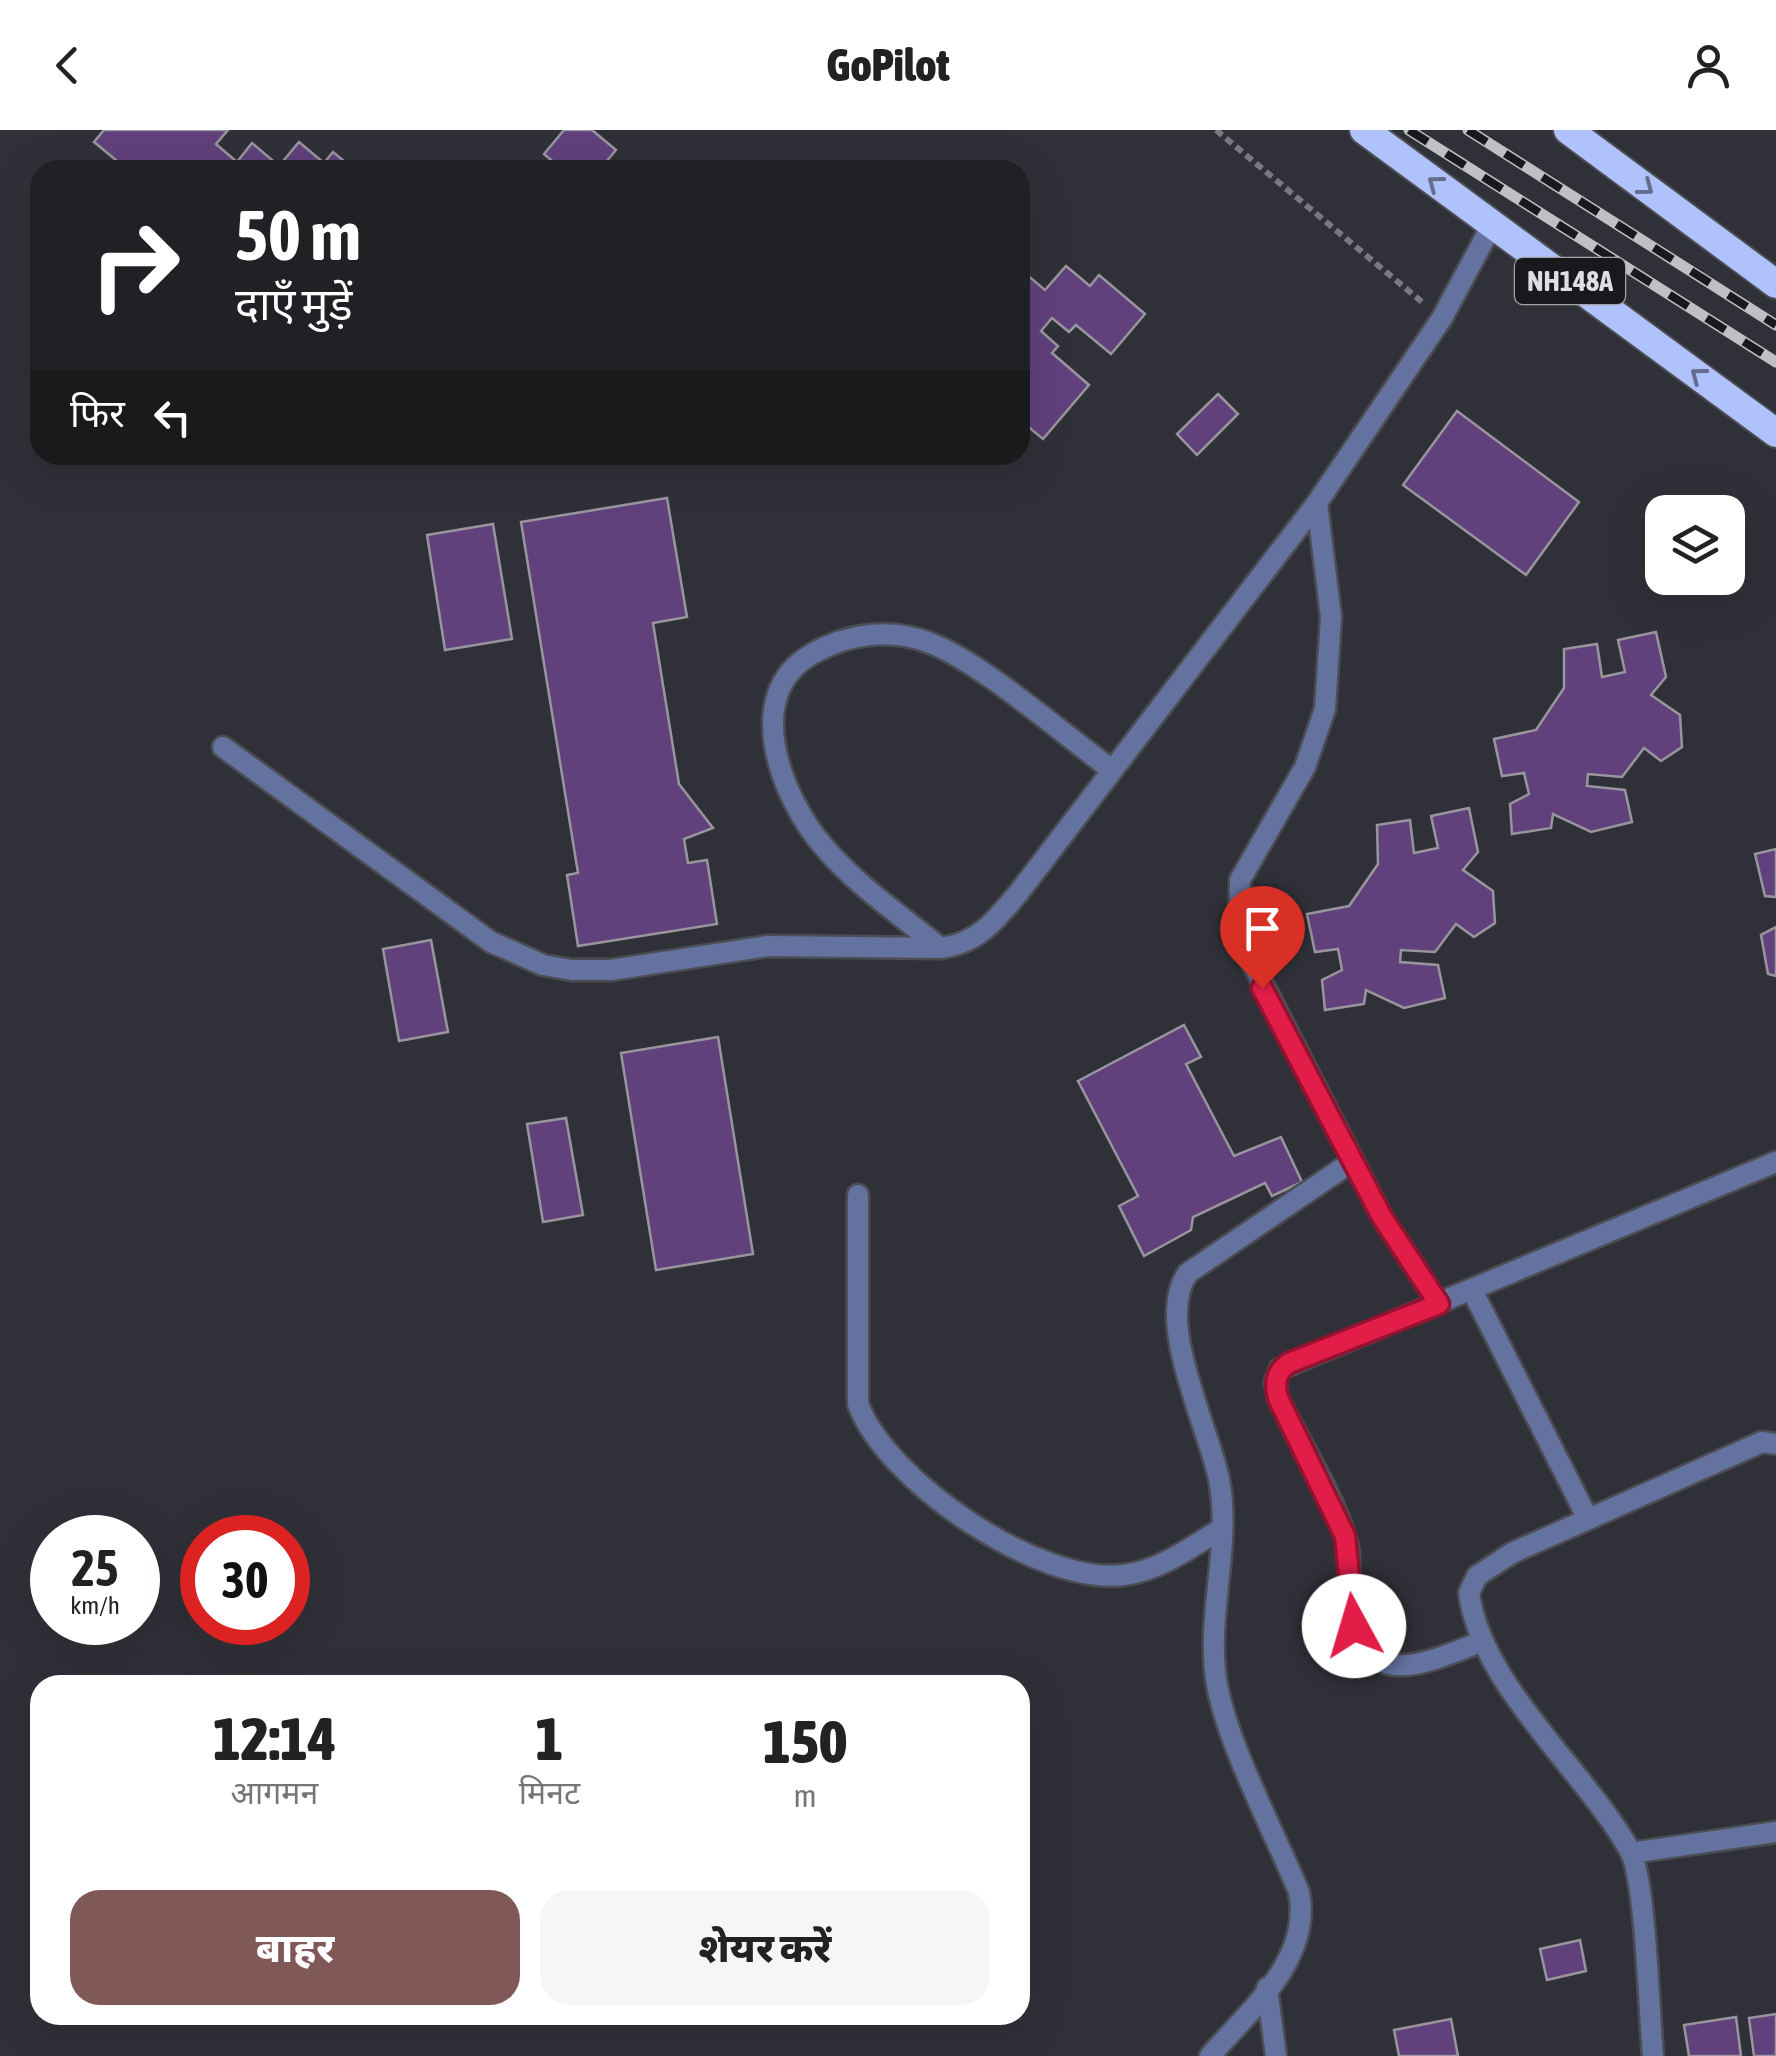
<!DOCTYPE html>
<html lang="hi">
<meta charset="utf-8">
<style>
body{margin:0;font-family:"Asap Condensed","Noto Sans Devanagari",sans-serif;background:#f6f6f6;color:#222;height:100vh;display:flex;flex-direction:column;font-size:38px;white-space:nowrap}
*{box-sizing:border-box;margin:0}
p{font-size:32px;color:#767676}
.icon{flex:none;width:55px;height:55px;fill:none;stroke:currentColor;stroke-width:2;stroke-linecap:round;stroke-linejoin:round}
.map{position:relative;flex:1;overflow:hidden}
.sheet{position:absolute;left:30px;top:1545px;width:1000px;height:350px;display:flex;flex-direction:column;background:#fff;border-radius:30px;box-shadow:0 10px 40px #0002}
.sheet>*{flex:none}
.guide{position:absolute;left:30px;top:30px;width:1000px;height:305px;border-radius:30px;box-shadow:0 10px 40px #0002;background:#202124;color:#fff;overflow:hidden}
.buttons{position:absolute;left:1645px;top:365px;display:grid;gap:20px}
.buttons a{display:grid;place-items:center;width:100px;height:100px;border-radius:20px;background:#fff;box-shadow:0 10px 40px #0002;font-size:50px}
.speed{position:absolute;left:30px;top:1385px;display:flex;gap:20px;font-size:50px;font-weight:700;text-align:center}
.speed>*{display:grid;place-content:center;width:130px;height:130px;border-radius:50%;background:#fff;box-shadow:0 10px 40px #0002;line-height:1}
.speed small{font-size:25px;font-weight:400}
.speed .limit{border:15px solid #d22;background:#fff;color:#111}
.pin{position:absolute;display:grid;place-items:center;width:85px;height:85px;color:#fff;margin:-102px -42px;border-radius:50% 50% 50% 0;rotate:-45deg;box-shadow:0 0 10px #0007}
.pin .icon{rotate:45deg}
.me{position:absolute;width:110px;margin:-55px;rotate:354deg;stroke-linejoin:round;filter:drop-shadow(0 0 8px #0008)}
.turn{display:flex;align-items:center;gap:35px;height:210px;padding:0 40px;font-size:45px}
.turn .icon{width:130px;height:130px;stroke-width:2.5}
.turn b{display:block;font-size:70px;line-height:85px}
.then{display:flex;align-items:center;height:95px;padding:0 40px;background:#0003;gap:20px;font-size:38px}
.eta{display:flex;justify-content:space-evenly;align-items:center;height:170px;text-align:center}
.eta b{font-size:60px;font-weight:800;line-height:70px}
.button{display:flex;gap:20px;margin-top:auto;padding:20px 40px}
.button a{flex:1;height:115px;border-radius:30px;background:#815858;color:#fff;font-size:40px;font-weight:800;line-height:115px;text-align:center}
.button a+a{background:#f6f6f6;color:#222}
header{display:flex;justify-content:space-between;align-items:center;height:130px;padding:0 40px;background:#fff;font-size:45px;font-weight:800}
.map>svg:first-child{display:block}
</style>
<header><svg class="icon" aria-label="back" viewBox="0 0 24 24"><path d="M15 5l-7 7 7 7"/></svg>GoPilot<svg class="icon" aria-label="person" viewBox="0 0 24 24"><circle cx="12" cy="8" r="4"/><path d="M4 21q1-7 8-7t8 7"/></svg></header>
<div class="map">
<svg width="1776" height="1926" viewBox="0 0 1776 1926">
<rect width="100%" height="100%" fill="#303038"/>
<!-- building -->
<g fill="#60417b" stroke="#99959d" stroke-width="2.5">
<polygon points="104,0 228,0 216,14 237,32 252,13 279,36 299,12 324,33 333,22 355,40 128,40 94,12"/>
<polygon points="564,0 592,0 616,20 606,32 616,40 563,40 544,24"/>
<polygon points="1066,136 1090,156 1099,145 1145,184 1111,224 1076,195 1069,202 1052,188 1041,201 1058,216 1052,223 1089,255 1043,309 1020,290 1020,139 1045,160"/>
<polygon points="1218,264 1238,284 1197,325 1177,304"/>
<polygon points="1457,281 1579,372 1526,445 1403,355"/>
<polygon points="667,368 687,487 653,493 679,654 713,698 684,709 688,733 707,730 717,794 578,816 567,745 578,743 521,392"/>
<polygon points="493,394 512,509 445,520 427,405"/>
<polygon points="1656,502 1666,547 1651,565 1680,585 1682,617 1661,631 1644,618 1622,647 1588,644 1587,656 1625,660 1632,692 1591,702 1553,684 1551,698 1512,704 1510,674 1529,664 1524,643 1502,646 1494,609 1536,600 1564,558 1564,519 1597,514 1602,547 1625,542 1618,510"/>
<polygon points="1469,678 1478,722 1463,740 1493,761 1495,793 1474,807 1456,794 1435,822 1401,820 1400,832 1438,835 1445,868 1404,878 1366,860 1364,874 1325,880 1322,850 1342,840 1338,819 1315,822 1307,784 1349,776 1378,734 1377,695 1410,690 1414,723 1438,718 1431,686"/>
<polygon points="1776,719 1776,767 1765,766 1755,724"/>
<polygon points="1776,797 1776,846 1768,844 1761,805"/>
<polygon points="431,810 448,902 399,911 383,819"/>
<polygon points="1184,895 1201,927 1186,934 1234,1026 1281,1007 1302,1052 1272,1066 1265,1053 1193,1087 1191,1100 1144,1126 1119,1076 1138,1066 1078,951"/>
<polygon points="718,907 753,1124 656,1140 621,923"/>
<polygon points="566,988 583,1085 543,1092 527,994"/>
<polygon points="1580,1810 1586,1841 1547,1850 1540,1819"/>
<polygon points="1776,1884 1776,1926 1754,1926 1749,1888"/>
<polygon points="1736,1887 1741,1926 1689,1926 1684,1895"/>
<polygon points="1451,1889 1458,1926 1399,1926 1394,1900"/>
</g>
<g fill="none" stroke-linecap="round" stroke-linejoin="round">
<defs>
<g id="minor">
<polyline points="1317,373 1331,487 1325,579 1305,637 1240,750 1239,807 1382,1087 1439,1174"/>
<path d="M223 617 491 812 543 835 572 840H611L768 816 940 818C978 814 997 789 1020 761L1317 373 1442 188 1492 95"/>
<path d="M940 818C902 786 856 755 824 717 782 669 740 565 812 524 848 503 891 498 930 513 981 532 1064 605 1111 639"/>
<path d="M858 1065V1274C886 1351 1040 1456 1124 1445 1161 1440 1191 1417 1221 1399"/>
<polyline points="1473,1162 1587,1387"/>
<path d="M1483 1511C1424 1534 1363 1565 1350 1474 1347 1454 1352 1432 1347 1413 1333 1363 1300 1314 1278 1268L1275 1252 1280 1239 1776 1032"/>
<polyline points="1631,1723 1776,1702"/>
<polyline points="1267,1858 1276,1926"/>
<path d="M1210 1926C1251 1879 1312 1829 1299 1762 1275 1704 1228 1615 1217 1555 1205 1487 1232 1417 1219 1349 1208 1296 1154 1189 1188 1143L1353 1031"/>
<path d="M1653 1926C1649 1885 1646 1750 1630 1721 1586 1641 1481 1556 1469 1463L1477 1446 1512 1423 1762 1312 1776 1314"/>
</g>
<g id="trunk">
<polyline points="1364,0 1776,303"/>
<polyline points="1568,0 1776,154"/>
</g>
</defs>
<!-- minor casing -->
<use href="#minor" stroke="#4c4c53" stroke-width="25"/>
<!-- trunk casing -->
<use href="#trunk" stroke="#4c4c53" stroke-width="32"/>
<!-- path -->
<polyline stroke="#79797f" stroke-width="6" stroke-dasharray="8 5" stroke-linecap="butt" points="1216,0 1422,172"/>
<!-- minor -->
<use href="#minor" stroke="#64729f" stroke-width="20"/>
<!-- trunk -->
<use href="#trunk" stroke="#afc2fc" stroke-width="28"/>
<defs>
<g id="rail">
<polyline points="1409,0 1776,232"/>
<polyline points="1468,0 1776,195"/>
</g>
</defs>
<!-- rail casing -->
<use href="#rail" stroke="#bfbfc4" stroke-width="11"/>
<!-- rail -->
<use href="#rail" stroke="#19181c" stroke-width="8" stroke-dasharray="22" stroke-linecap="butt"/>
</g>
<!-- one-way arrows -->
<defs><path id="oneway-chevron" d="M-2-3.5L2.5 0L-2 3.5" fill="none" stroke-width="1.6" stroke-linecap="round" stroke-linejoin="round" transform="scale(2.5)"/></defs>
<g stroke="#646d8c">
<use href="#oneway-chevron" transform="translate(1435 53) rotate(-143)"/>
<use href="#oneway-chevron" transform="translate(1646 58) rotate(37)"/>
<use href="#oneway-chevron" transform="translate(1698 245) rotate(-143)"/>
</g>
<g fill="none" stroke-linecap="round" stroke-linejoin="round">
<defs>
<path id="route" d="M1262 858 1382 1087 1439 1174 1289 1233C1276 1242 1274 1252 1278 1268L1345 1406 1354 1496"/>
</defs>
<!-- route casing -->
<use href="#route" stroke="#92132f" stroke-width="25"/>
<!-- route -->
<use href="#route" stroke="#e11d48" stroke-width="18"/>
</g>
<g text-anchor="middle" stroke-width="10" stroke-linejoin="round" paint-order="stroke">
<!-- shield labels -->
<rect fill="#19181c" stroke="#a3a3a7" stroke-width="2.5" x="1515" y="128" width="110" height="46" rx="8"/>
<g font-size="28" font-weight="bold" fill="#dedee3">
<text x="1570" y="161">NH148A</text>
</g>
</g>
</svg>
<div class="buttons">
<a><svg class="icon" aria-label="layers" viewBox="0 0 24 24"><path d="M12 4l9 5-9 5-9-5zM3 14l9 5 9-5"/></svg></a>
</div>
<div class="speed"><div>25<small>km/h</small></div><div class="limit">30</div></div>
<div class="pin" style="left:1262px;top:858px;background:#d93025"><svg class="icon" aria-label="arrive" viewBox="0 0 24 24"><path d="M6 21V4h12l-3 4 3 4H6"/></svg></div>
<svg class="me" style="left:1354px;top:1496px" viewBox="-20 -20 40 40"><circle r="19" fill="#fff"/><path d="M0-13L10 11 0 6-10 11z" fill="#e11d48"/></svg>
<div class="guide">
<div class="turn"><svg class="icon" aria-label="right" viewBox="0 0 24 24"><path d="M7 20v-9h11M14 6l5 5-5 5"/></svg><div><b>50 m</b>दाएँ मुड़ें</div></div>
<div class="then">फिर<svg class="icon" aria-label="left" viewBox="0 0 24 24"><path d="M17 20v-9H6M10 6l-5 5 5 5"/></svg></div>
</div>
<section class="sheet">
<div class="eta">
<div><b>12:14</b><p>आगमन</p></div>
<div><b>1</b><p>मिनट</p></div>
<div><b>150</b><p>m</p></div>
</div>
<div class="button"><a>बाहर</a><a>शेयर करें</a></div>
</section>
</div>
